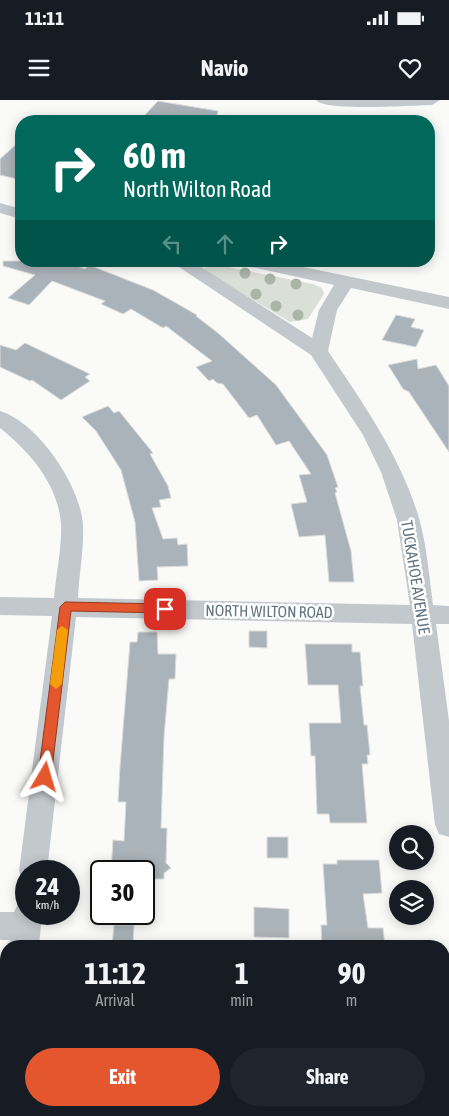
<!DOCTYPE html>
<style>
body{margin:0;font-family:"Asap Condensed",sans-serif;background:#20242c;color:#f1f3f6;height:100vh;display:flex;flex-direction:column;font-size:19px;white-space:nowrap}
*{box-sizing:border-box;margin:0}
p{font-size:16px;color:#9ea1a6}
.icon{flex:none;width:28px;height:28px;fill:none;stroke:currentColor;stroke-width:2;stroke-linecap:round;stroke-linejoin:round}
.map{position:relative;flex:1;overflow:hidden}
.sheet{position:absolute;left:0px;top:840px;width:450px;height:176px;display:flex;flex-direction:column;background:#171b24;border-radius:20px 20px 0 0;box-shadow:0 2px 12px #0003}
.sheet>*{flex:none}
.top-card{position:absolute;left:15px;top:15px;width:420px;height:152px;border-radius:20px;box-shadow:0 2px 12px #0003;background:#00695c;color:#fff;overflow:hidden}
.buttons{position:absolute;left:389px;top:725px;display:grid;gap:10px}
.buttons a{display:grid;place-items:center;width:45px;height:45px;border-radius:50%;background:#171b24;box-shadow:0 2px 12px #0003;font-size:25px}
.speed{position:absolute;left:15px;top:760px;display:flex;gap:10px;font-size:25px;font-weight:700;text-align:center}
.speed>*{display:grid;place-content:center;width:65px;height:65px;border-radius:50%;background:#171b24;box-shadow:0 2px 12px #0003;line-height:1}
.speed small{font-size:12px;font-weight:400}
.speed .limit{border:2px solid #111;border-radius:8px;background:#fff;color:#111}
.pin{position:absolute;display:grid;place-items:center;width:42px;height:42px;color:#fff;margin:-21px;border-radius:10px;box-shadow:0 2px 8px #0006}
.me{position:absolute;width:55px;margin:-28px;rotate:7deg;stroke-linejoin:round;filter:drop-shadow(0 0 4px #0008)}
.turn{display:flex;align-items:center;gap:18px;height:105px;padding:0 25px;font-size:22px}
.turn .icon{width:65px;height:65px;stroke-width:2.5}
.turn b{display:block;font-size:35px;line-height:42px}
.lanes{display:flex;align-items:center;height:48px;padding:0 25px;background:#0003;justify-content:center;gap:25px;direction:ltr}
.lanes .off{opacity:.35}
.eta{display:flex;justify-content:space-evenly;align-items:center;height:85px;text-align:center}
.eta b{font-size:30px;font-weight:700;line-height:35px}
.primary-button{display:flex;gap:10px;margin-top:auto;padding:10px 25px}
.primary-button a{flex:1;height:58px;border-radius:30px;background:#e4572e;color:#fff;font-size:20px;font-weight:700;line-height:58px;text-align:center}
.primary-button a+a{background:#20242c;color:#f1f3f6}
.status{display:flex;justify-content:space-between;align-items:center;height:35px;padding:0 25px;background:#171b24;direction:ltr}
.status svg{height:14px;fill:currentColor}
header{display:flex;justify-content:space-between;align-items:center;height:65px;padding:0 25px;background:#171b24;font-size:22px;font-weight:700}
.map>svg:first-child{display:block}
</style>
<div class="status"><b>11:11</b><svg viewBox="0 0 49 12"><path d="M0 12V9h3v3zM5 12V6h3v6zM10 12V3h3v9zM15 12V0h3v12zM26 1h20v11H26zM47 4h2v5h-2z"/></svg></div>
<header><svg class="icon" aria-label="menu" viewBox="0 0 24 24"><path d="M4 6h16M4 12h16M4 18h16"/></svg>Navio<svg class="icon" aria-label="heart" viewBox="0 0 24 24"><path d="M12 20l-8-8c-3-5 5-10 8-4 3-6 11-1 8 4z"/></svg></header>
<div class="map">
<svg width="449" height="1016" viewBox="0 0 449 1016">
<rect width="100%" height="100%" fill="#fafaf8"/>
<!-- green -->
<polygon fill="#dadfd7" points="208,163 313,184 322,188 324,194 308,219 290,222 204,170"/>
<!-- building -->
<g fill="#aab3b9" stroke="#dcdcda">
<polygon points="158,1 218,11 216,21 181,21 144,16"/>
<polygon points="21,40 21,80 0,75 0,59"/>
<polygon points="3,161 70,161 69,163 85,169 89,165 153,190 197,215 196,216 218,233 276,285 327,355 338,387 335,388 337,392 335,393 351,451 354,482 329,482 325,435 299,437 291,404 307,402 299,375 311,374 289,341 276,345 257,315 249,318 223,284 217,283 213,279 209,281 196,267 212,261 166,226 163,228 131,209 123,214 101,204 105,201 52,181 29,205 8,198 35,175 3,166"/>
<polygon points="396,215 415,219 411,227 424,230 416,247 382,240"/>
<polygon points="25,243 90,274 85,277 90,281 61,300 32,280 30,281 0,267 0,245 16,250"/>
<polygon points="417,259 418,269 436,265 449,286 449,352 409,292 403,289 388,265"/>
<polygon points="108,306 114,313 119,311 153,353 150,354 168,386 171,398 159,400 161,407 152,408 163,439 177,438 178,445 187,444 188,466 157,467 158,480 139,481 135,422 121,370 96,331 82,317"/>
<polygon points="249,531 267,531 267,548 249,547"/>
<polygon points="138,532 157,532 158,554 176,554 175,579 169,579 164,637 161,728 167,728 166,763 171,768 164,773 164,779 144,779 144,771 111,771 113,740 124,741 126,702 118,702 120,667 130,542 137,542"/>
<polygon points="305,544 352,544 352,552 360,552 363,586 360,586 364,625 367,625 370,655 367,655 368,664 362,664 367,723 330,723 329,714 317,714 315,656 311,656 309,623 341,623 338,585 308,585"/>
<rect x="267" y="737" width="21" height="21"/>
<polygon points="337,760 379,760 382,793 363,794 368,828 383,828 385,846 322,846 321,825 327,825 323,764 337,764"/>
<polygon points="254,807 289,809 289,838 254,837"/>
<polygon points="114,825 134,825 133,846 112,846"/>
</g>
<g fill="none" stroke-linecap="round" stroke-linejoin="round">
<!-- minor -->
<g fill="#c3c8cc" fill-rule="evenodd">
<path d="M316 0H440L432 5C414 5 325 12 316 0Z"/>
<polygon points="0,103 21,109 21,119 0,113"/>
<path d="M170 161H192L312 238 319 210 334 185 247 166 241 165 238 161H274L449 197V209L351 188 337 210 328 251C364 305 400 355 419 418 427 446 429 477 433 505L449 506V524H436L449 621V737L439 734 435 725 412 524 76 517 47 771H26V781L23 780 19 771 52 516 0 515V497L54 498C56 474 62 448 61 424 58 384 30 352 0 328V311C38 322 81 387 83 425 84 449 79 475 78 498L410 505 397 420 381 372 363 335 311 255Z"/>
<polygon points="26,801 26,814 42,814 39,846 9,846 10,840 0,840 0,812 14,812 18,804"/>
<polygon points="6,967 6,1010 19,1010 18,1016 0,1016 0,970"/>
</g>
</g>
<!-- trees -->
<g fill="#aab4a7">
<circle cx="245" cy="173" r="5.5"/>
<circle cx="270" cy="179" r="5.5"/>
<circle cx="296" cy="184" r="5.5"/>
<circle cx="256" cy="194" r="5.5"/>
<circle cx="276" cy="206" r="5.5"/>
<circle cx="298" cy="215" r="5.5"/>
</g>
<!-- route -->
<polygon fill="#e4572e" stroke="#94391e" points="65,502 165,504 170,509 165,513 71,511 51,677 45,682 38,677 60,507"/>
<!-- slow -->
<polygon fill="#f59e0b" points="62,526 68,530 62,584 56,589 50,584 57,530"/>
<g text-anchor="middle" stroke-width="5" stroke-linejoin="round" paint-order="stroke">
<!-- street labels -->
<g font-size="16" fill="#657683" stroke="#fff">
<text transform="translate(416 477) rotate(81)" y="6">TUCKAHOE AVENUE</text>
<text transform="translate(269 511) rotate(1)" y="6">NORTH WILTON ROAD</text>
</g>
</g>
</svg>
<div class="buttons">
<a><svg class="icon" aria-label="search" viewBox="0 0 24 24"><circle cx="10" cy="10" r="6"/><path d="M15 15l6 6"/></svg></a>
<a><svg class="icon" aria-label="layers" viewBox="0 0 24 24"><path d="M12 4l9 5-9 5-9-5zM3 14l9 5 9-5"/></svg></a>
</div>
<div class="speed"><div>24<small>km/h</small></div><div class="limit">30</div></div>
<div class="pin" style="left:165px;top:509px;background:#d93025"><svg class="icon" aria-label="arrive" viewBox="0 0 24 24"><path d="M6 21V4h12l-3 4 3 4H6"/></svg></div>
<svg class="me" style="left:45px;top:677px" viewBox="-20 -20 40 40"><path d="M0-17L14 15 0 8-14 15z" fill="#e4572e" stroke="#fff" stroke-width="4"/></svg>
<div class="top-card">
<div class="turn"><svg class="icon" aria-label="right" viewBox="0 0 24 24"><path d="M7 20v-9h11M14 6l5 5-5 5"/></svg><div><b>60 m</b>North Wilton Road</div></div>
<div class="lanes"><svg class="icon off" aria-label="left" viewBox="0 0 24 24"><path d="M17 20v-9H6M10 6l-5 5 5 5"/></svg><svg class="icon off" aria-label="ahead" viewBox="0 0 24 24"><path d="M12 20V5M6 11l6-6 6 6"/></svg><svg class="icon" aria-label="right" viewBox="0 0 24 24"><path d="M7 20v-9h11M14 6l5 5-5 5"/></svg></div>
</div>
<section class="sheet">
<div class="eta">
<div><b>11:12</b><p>Arrival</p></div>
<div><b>1</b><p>min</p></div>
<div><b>90</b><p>m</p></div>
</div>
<div class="primary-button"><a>Exit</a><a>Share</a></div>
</section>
</div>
